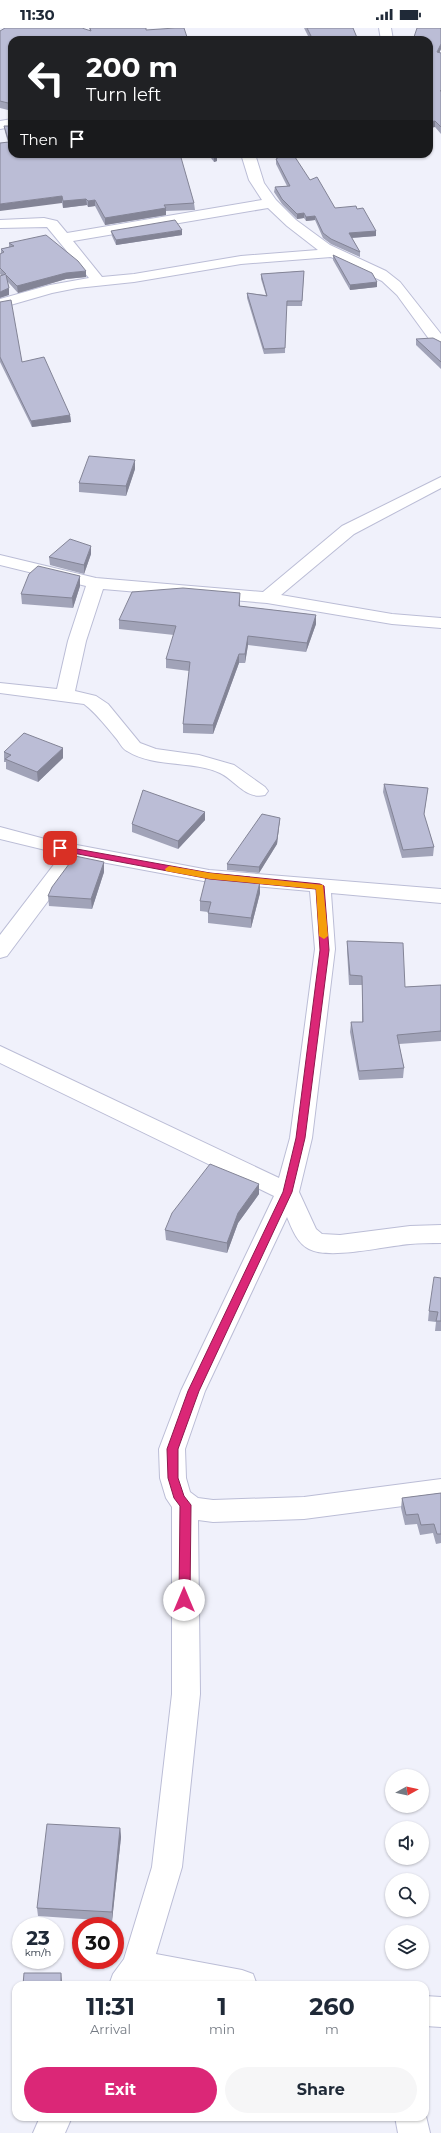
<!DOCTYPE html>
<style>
body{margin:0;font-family:Montserrat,sans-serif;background:#f6f6f7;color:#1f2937;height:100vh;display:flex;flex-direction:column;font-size:15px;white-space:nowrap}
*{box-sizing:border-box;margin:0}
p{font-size:13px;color:#747a83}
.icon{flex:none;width:22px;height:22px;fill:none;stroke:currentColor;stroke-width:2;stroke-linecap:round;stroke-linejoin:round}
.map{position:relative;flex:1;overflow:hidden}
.side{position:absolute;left:12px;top:1953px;width:417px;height:140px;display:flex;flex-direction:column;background:#fff;border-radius:12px;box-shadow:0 1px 3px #0004}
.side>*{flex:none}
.top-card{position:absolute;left:8px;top:8px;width:425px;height:122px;border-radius:12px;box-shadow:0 1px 3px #0004;background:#202124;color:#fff;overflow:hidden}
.needle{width:26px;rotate:82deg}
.controls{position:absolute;left:385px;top:1741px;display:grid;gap:8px}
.controls a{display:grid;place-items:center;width:44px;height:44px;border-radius:50%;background:#fff;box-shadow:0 1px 3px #0004;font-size:20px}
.speed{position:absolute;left:12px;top:1889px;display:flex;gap:8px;font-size:20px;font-weight:700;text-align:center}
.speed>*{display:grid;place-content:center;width:52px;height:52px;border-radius:50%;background:#fff;box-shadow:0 1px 3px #0004;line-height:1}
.speed small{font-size:10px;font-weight:400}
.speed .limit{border:6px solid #d22;background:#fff;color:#111}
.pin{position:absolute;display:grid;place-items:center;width:34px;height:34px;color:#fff;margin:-17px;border-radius:8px;box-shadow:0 2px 6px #0006}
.me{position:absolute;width:44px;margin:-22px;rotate:0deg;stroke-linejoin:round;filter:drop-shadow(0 0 3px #0008)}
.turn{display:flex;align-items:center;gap:14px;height:84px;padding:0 12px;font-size:18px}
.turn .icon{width:52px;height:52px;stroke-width:2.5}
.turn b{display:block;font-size:28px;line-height:34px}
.then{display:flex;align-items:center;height:38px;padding:0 12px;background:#0003;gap:8px;font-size:15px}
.eta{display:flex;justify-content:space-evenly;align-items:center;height:68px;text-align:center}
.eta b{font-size:24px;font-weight:700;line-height:28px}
.cta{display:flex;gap:8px;margin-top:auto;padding:8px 12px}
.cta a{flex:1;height:46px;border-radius:24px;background:#db2777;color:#fff;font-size:16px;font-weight:700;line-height:46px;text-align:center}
.cta a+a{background:#f6f6f7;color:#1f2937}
.status{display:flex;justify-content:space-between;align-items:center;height:28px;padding:0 20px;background:#fff;direction:ltr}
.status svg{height:11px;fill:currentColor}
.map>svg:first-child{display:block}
</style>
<div class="status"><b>11:30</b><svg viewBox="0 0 49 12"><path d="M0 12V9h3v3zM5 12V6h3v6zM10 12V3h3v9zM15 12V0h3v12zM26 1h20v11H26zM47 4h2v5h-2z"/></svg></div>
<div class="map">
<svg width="441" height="2105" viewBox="0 0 441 2105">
<rect width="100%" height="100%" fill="#f0f1fb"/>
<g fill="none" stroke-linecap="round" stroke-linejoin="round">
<defs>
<g id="street">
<polygon points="379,0 391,0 393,12 381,12"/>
<polygon points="12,91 12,99 0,101 0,93"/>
<path d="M241 126H255L264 155 276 172 296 192 330 217 386 243 400 254 441 306V319L436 318 429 311 397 267 382 253 331 229 241 236 134 254 77 260 52 265 0 280V271L50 257 89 250 47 199 0 200V192L44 190 57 193 67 205 262 172 249 152ZM268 180 287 198 318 222 241 228 134 246 102 249 73 213Z"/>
<path d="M441 449V460L354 506 281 567 392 586 441 590V600L392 596 267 575 103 561 86 613 75 663 96 668 108 676 140 715 156 721 199 727 234 737 265 759 268 763 265 767C246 772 235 752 220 745 191 732 154 740 127 723 122 721 119 713 115 709 105 697 96 685 84 676L0 665V655L57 661 68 613 86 558 0 537V527L96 550 263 564 342 498Z"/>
<path d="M0 799 45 811 209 842 441 861V875L331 865 335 921 312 1110 299 1164 316 1201 322 1206 340 1207 410 1198 441 1197V1215C431 1215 420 1215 410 1216 385 1218 330 1232 309 1221 297 1215 292 1201 287 1189L205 1363 185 1421 186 1450 190 1464 198 1470 213 1472 304 1469 441 1451V1473L304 1491 213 1494 198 1492 200 1666 182 1839 156 1926 242 1942 253 1946 257 1957H159L144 1954 142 1957H109L113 1946 124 1931 152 1839 172 1666V1479L166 1470 160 1450 159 1421 181 1363 274 1168 0 1035V1018L279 1150 290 1110 315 921 310 863 209 854 80 830 7 928 0 930V907L62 826 0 811Z"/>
<polygon points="425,1968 441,1969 441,1999 425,1998"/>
<polygon points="425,2084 430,2105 398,2105 395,2089 425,2089"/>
<polygon points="40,2089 72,2089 65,2105 33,2105"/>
</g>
</defs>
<!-- street casing -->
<use href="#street" stroke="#bbbdd6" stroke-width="2"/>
<!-- street -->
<use href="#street" fill="#fff" fill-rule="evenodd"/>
</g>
<!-- wall -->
<g fill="#a1a3b8">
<polygon points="89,0 146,0 12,12 12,83 0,80 0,3 90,3"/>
<polygon points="304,0 353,0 358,12 309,10"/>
<polygon points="441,0 441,21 439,25 441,25 441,106 435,99 429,100"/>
<polygon points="4,98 194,175 195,182 166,183 166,187 105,197 95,178 88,179 87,177 63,180 62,175 8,114 5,104"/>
<polygon points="208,126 217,126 217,133 214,134"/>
<polygon points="276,131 310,152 335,180 357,181 376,203 376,208 352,210 360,224 360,229 331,216 323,210 315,192 306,193 304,190 297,191 282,176 274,164 275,159 287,158 276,136"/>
<polygon points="111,203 182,207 116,217 112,208"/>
<polygon points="9,215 86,249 66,251 18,265 8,254 9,267 1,247 0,246 1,221 9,219"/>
<polygon points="333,227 377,254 377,259 350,262 333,232"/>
<polygon points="304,243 302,278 286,278 285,325 264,326 247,270 247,265 266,267 261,251 261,246"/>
<polygon points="0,274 22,334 70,387 71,394 32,399 0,334"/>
<polygon points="416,311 441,314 441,341 416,317"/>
<polygon points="135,441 126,468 79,464 79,455"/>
<polygon points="91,526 84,546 50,537 49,529"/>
<polygon points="80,548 80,558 73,580 22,576 21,566"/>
<polygon points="240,574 240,578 316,587 316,596 306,624 248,617 245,635 239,635 213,706 183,705 183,696 189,643 166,640 166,631 174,607 119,601 119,592"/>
<polygon points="4,724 63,730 38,754 6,741 6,734 4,734"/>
<polygon points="384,756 428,760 424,787 434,819 433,828 402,830 383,764"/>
<polygon points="205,784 205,792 178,821 132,804 132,796"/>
<polygon points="280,790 277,816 259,845 227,842 227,836"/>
<polygon points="104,834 104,844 92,881 49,878 48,868"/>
<polygon points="250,849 250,853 260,854 260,865 251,900 208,895 208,884 200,883 200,873"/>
<polygon points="347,913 405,959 441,957 441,1013 399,1016 404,1040 403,1050 359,1052 350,1004 351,994 362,994 362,957 349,957 347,922"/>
<polygon points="259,1156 259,1166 238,1195 227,1225 166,1212 165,1202"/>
<polygon points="441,1250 441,1303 435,1303 436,1294 428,1293 429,1283"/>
<polygon points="441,1465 441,1515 436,1516 433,1505 420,1507 417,1496 405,1497 401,1480 402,1470"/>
<polygon points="120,1800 121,1809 112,1893 38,1888 37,1880"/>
</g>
<!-- shaded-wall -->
<g fill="#838496">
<polygon points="441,16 441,21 437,30 437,24"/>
<polygon points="435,93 435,99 429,100 429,94"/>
<polygon points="217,126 217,133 214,134 214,128"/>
<polygon points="62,168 62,175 0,183 0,176"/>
<polygon points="86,171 87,177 63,180 63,173"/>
<polygon points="95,172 95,178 88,179 88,173"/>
<polygon points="166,180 166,187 105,197 105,190"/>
<polygon points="304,185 304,190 297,191 297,186"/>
<polygon points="315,188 315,192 306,193 306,189"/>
<polygon points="182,202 182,207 116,217 116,212"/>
<polygon points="376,203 376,208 349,210 349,205"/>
<polygon points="86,243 86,249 66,251 18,265 17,258 66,245"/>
<polygon points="377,254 377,259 350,262 350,257"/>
<polygon points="9,260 9,267 0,270 0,264"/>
<polygon points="70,387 71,394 32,399 31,393"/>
<polygon points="135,432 135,441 126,468 126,458"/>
<polygon points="91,518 91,526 84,546 84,537"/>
<polygon points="80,548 80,558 73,580 72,570"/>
<polygon points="240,565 240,574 239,587 239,578"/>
<polygon points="316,587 316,596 306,624 307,615"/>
<polygon points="248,608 248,617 245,635 245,626"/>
<polygon points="239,626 239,635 213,706 213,697"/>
<polygon points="63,720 63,730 38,754 37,744"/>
<polygon points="205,784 205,792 178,821 178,813"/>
<polygon points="280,790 277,816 259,845 259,839"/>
<polygon points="104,834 104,844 92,881 91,871"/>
<polygon points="260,854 260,865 251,900 251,890"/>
<polygon points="259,1156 259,1166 238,1195 227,1225 227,1215 238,1185"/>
<polygon points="120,1800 121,1809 112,1893 112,1884"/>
<polygon points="61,1945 62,1954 62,1957 61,1957"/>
</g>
<!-- building -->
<g fill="#bbbdd6" stroke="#838496">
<polygon points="5,0 82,0 91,3 90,0 146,0 146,2 175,0 184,0 188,12 12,12 12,76 0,73 0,3"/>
<polygon points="307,0 353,0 358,12 245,12 245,11 312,10"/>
<polygon points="417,0 441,0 441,16 437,24 441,25 441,62 440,63 441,63 441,99 435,93 429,94 429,12 413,12"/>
<polygon points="4,98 12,98 12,126 180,126 194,175 164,177 166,180 105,190 95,172 88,173 86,171 63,173 62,168 0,176 0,115 9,114"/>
<polygon points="284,126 293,126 310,152 317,149 335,180 356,178 357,181 363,180 376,203 349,205 360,224 331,211 323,205 315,188 306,189 304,185 297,186 282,171 275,159 290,158 276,131"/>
<polygon points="175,192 182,202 116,212 111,203"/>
<polygon points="46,207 78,233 86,243 66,245 17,258 6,247 9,260 0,264 0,248 6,246 0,240 0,226 4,224 1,221 14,218 9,215"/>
<polygon points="333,227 372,245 377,254 350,257"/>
<polygon points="304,243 302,273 287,273 285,320 264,321 247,265 267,268 261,246"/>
<polygon points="11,272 22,334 44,329 70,387 31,393 0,329 0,274"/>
<polygon points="433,310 441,314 441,334 416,311"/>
<polygon points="89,428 135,432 126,458 79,455"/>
<polygon points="70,511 91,518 84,537 49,529"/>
<polygon points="38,538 80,548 72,570 21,566 29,546"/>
<polygon points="183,560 240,565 239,578 316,587 307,615 248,608 245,626 239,626 213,697 183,696 190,634 166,631 176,598 119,592 132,564"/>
<polygon points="24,705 63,720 37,744 5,731 11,727 4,724"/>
<polygon points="384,756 428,760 424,786 434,819 403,822"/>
<polygon points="143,762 205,784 178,813 132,796"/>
<polygon points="262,786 280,790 277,811 259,839 227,836"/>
<polygon points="75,828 104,834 91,871 48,868 52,859"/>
<polygon points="207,845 250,849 247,853 260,854 251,890 208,885 211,874 200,873"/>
<polygon points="347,913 403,915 405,959 441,957 441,1003 397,1007 404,1040 359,1043 351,994 363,994 362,948 350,947"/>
<polygon points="210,1136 259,1156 238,1185 227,1215 165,1202 172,1185"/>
<polygon points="434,1249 441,1250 441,1293 436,1293 438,1284 429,1283"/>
<polygon points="441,1465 441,1506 437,1506 434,1496 421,1497 418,1486 406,1487 402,1470"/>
<polygon points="47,1796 120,1800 112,1884 37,1880"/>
<polygon points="24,1945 61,1945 61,1957 23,1957"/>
</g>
<!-- route -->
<polygon fill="#db2777" stroke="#8e194d" points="60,818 210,845 320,856 324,858 329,922 305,1110 292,1164 199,1363 178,1421 178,1450 184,1468 191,1477 190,1572 188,1576 181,1576 179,1572 180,1478 174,1470 168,1450 167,1421 188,1363 283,1164 296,1110 320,922 316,861 210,851 57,822 56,820"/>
<!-- slow -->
<polygon fill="#f59e0b" points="169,838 210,845 323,857 328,908 324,911 319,908 316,861 210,851 166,843 165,841"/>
</svg>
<div class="controls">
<a><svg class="needle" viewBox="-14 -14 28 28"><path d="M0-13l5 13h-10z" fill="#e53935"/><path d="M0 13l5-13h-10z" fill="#747a83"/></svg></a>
<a><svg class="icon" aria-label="sound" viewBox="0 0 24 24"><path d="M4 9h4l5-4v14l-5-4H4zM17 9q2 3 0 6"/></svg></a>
<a><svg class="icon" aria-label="search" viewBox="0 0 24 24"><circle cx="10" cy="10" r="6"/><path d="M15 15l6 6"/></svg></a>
<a><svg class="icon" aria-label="layers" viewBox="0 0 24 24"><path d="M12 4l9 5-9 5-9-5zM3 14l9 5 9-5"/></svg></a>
</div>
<div class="speed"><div>23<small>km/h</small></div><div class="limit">30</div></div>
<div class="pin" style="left:60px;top:820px;background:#d93025"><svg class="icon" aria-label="arrive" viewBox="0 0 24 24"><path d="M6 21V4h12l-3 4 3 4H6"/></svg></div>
<svg class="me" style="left:184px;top:1572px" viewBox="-20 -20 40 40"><circle r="19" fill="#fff"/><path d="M0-13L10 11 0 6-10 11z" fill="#db2777"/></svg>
<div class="top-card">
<div class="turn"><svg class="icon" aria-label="left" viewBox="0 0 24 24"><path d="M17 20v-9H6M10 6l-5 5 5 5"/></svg><div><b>200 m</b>Turn left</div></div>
<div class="then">Then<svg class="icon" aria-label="arrive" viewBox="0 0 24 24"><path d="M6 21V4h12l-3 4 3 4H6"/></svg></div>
</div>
<section class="side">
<div class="eta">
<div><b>11:31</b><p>Arrival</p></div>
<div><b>1</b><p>min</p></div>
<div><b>260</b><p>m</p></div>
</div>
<div class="cta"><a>Exit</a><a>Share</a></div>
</section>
</div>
